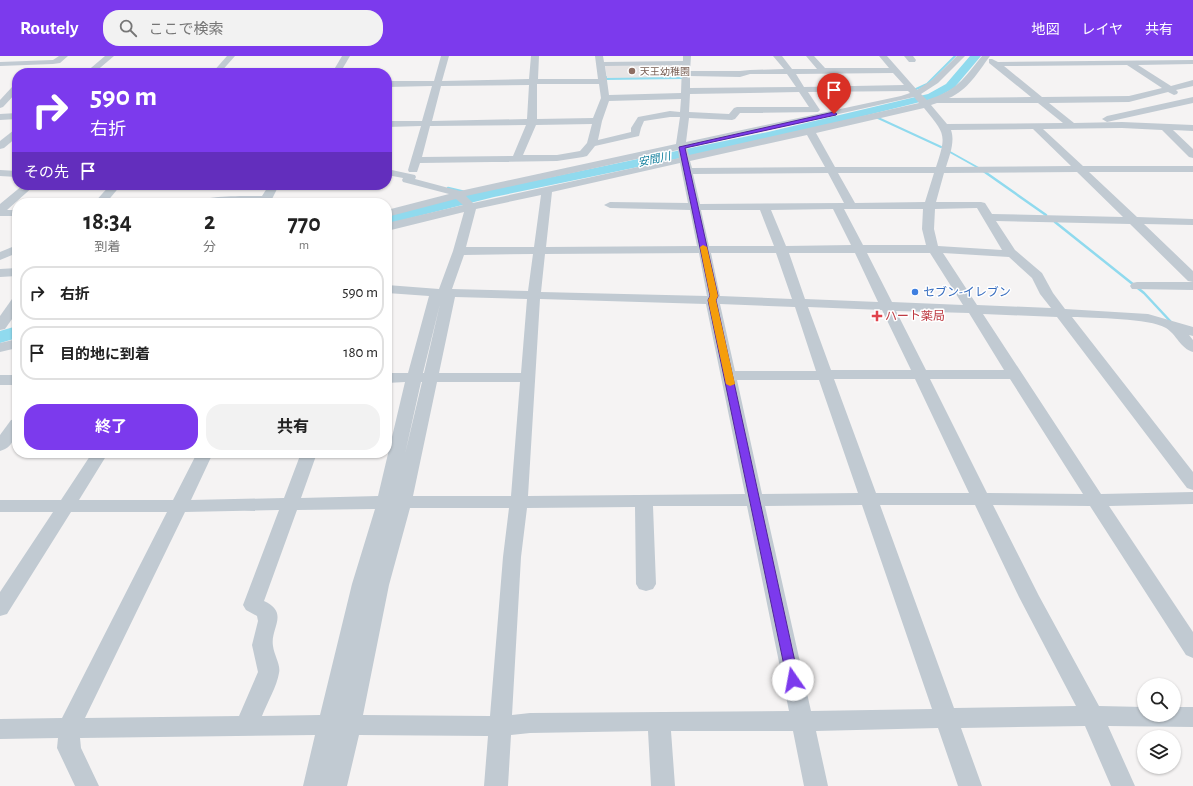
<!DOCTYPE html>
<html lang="ja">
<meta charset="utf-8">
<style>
body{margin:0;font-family:"Alegreya Sans","Noto Sans JP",sans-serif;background:#f2f2f2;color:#222;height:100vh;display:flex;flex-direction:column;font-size:15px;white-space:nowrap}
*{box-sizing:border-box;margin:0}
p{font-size:13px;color:#767676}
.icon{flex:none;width:22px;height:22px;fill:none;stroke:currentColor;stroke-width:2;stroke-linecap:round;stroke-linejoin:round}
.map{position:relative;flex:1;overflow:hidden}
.panel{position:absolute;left:12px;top:142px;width:380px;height:260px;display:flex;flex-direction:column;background:#fff;border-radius:16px;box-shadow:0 1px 3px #0004}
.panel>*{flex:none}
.hud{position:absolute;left:12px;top:12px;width:380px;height:122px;border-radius:16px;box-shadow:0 1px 3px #0004;background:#7c3aed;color:#fff;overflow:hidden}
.tools{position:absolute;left:1137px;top:622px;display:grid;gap:8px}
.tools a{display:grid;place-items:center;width:44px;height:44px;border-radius:50%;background:#fff;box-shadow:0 1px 3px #0004;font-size:20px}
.pin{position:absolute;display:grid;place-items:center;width:34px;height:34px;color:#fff;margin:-41px -17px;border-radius:50% 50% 50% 0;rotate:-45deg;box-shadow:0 0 4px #0007}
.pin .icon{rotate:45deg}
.me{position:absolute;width:44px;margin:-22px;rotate:348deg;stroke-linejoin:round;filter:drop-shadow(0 0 3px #0008)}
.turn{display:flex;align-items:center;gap:14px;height:84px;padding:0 12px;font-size:18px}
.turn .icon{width:52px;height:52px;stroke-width:2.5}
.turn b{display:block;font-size:28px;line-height:34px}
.then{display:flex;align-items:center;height:38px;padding:0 12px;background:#0003;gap:8px;font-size:15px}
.eta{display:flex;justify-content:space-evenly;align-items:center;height:68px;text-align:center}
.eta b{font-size:24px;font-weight:700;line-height:28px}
.button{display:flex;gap:8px;margin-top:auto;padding:8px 12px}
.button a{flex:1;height:46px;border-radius:16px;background:#7c3aed;color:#fff;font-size:16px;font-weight:700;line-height:46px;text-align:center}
.button a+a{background:#f2f2f2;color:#222}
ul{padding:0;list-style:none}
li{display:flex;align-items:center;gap:12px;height:54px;margin:0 8px 6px;padding:0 4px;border:2px solid #e0e0e0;border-radius:16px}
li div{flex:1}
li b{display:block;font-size:15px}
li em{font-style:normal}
header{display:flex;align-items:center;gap:24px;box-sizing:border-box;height:56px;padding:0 20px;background:#7c3aed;color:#fff}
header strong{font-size:19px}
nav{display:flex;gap:22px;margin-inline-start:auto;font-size:14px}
.search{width:280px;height:36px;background:#f2f2f2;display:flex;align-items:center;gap:10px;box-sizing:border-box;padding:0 14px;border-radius:16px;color:#767676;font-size:15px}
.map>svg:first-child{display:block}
</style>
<header>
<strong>Routely</strong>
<div class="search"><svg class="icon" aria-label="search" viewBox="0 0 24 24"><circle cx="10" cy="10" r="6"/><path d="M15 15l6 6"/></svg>ここで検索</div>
<nav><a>地図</a><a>レイヤ</a><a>共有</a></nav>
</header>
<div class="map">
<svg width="1193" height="730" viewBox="0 0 1193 730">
<rect width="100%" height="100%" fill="#f5f3f3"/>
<!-- education -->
<polygon fill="#e6e4e5" points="683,7 682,21 607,23 605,8"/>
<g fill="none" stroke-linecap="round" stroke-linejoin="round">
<!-- stream-far1 -->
<g stroke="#90daee" stroke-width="2">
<polyline points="606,21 606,23 682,22"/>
<polyline points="916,33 927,28 955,0"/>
<polyline points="876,61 941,91"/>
<polyline points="950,96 984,115"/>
</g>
<!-- stream -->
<g stroke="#90daee" stroke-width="2.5">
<polyline points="982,114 1046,159"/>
<polyline points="448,132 465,136"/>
<polyline points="471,137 484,139"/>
<polyline points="1055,166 1144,237 1171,266"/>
</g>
<!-- river -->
<g fill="#90daee" fill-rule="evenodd">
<polygon points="970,0 981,0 954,32 936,42 768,84 494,141 387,168 387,158 440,144 768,76 928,38 946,28"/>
<polygon points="17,270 17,282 0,287 0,275"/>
</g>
<!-- minor -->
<g fill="#c1cad2" fill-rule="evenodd">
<polygon points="59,0 68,0 60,7 53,8 0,10 0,6 53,4"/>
<polygon points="105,0 114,0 94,17 85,17"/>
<polygon points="227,0 235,0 220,17 212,17"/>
<polygon points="342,0 350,0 340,17 332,17"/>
<path d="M441 0H449L442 25 529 23 531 0H539L538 23H598L595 0H603L604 6 683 5V0H691L690 15H740L750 14 784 13 773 0H782L792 13H817L806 0H814L825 12H889L879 0H887L917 34 932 24 957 0H965L938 27 921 38 927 44C957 34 963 24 982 0H990C978 16 968 34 949 42L1031 41 989 7V3H992L998 6 1193 4V8L1138 9 1171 30 1193 24V30L1176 34 1178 36 1177 38 1174 39 1168 36 1129 46 1049 47 1074 67 1122 66 1193 69V75L1173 74 1193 93V102L1189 101 1162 74 1122 72 1043 73 1083 110H1193V116H1089L1137 161 1193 163V169L1144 168 1193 215V226L1188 225 1130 168 996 165 1015 194 1042 217 1053 237 1065 253 1148 258 1193 271V280L1189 279 1193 284V296C1181 293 1176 278 1166 272 1149 262 1094 262 1072 261L1193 416V434L1187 432 1057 261 983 258 1101 438 1193 436V448L1109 450 1193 576V602L1186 599 1090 450 993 449 1039 540 1099 650 1144 651V659H1174V651H1193V671L1108 670 1135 730H1111L1085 670 961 672 982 730H958L938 672 816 675 828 730H804L793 675H671L675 730H651L648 675 530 677 511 679 508 730H484L488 680 359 679 347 730H303L315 679 80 682 81 692 99 730H75L57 692 58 682 0 683V663L62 662 167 456H71L7 558 0 560V536L53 456H0V444H61L92 397H108L79 444H173L197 397H213L191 444 284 442 301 397H317L301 442 378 440 405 326 387 327V317H408L429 240 387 237V229L439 233 453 195 464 156 387 175V167L463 149 456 143 387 161V154L449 138 403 126 402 124 403 122 387 119V113L415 119 416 121 415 123 460 135 676 88 680 61H670L644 65 641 72 639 80 595 90 587 100 583 101 557 105 420 107 417 116H409L408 114 421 70 387 71V65H422L432 30 387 31V25H434ZM682 9 681 37 609 39 605 10ZM1127 9 1162 32 1129 40 1042 41 1004 10ZM893 17 904 29 804 31 796 18ZM750 18H787L796 31 690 32V20L740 21ZM537 28H599L601 42 593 62 537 63ZM529 29 527 63 432 65 441 30ZM908 35 910 37 901 40 686 86 689 62 732 64 735 63 740 57 818 56 820 54 808 36ZM799 36 809 51H737L734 52 729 58 689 56 690 38ZM914 41 919 47 689 99 687 92ZM681 43 680 56 670 55 638 61 631 72V76L598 84 602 65 609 45ZM937 47H1038L1063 67 947 68 931 49ZM924 52C945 78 947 78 936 111H835L816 77ZM592 68 587 87 580 95 557 99H523L536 69ZM526 69 513 100 422 101 430 70ZM1033 73 1071 110 946 111C950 99 955 85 951 74ZM807 79 825 111 692 112 690 105ZM678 94 679 102 473 147 466 140ZM680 107 688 147 610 146 604 149 610 152 690 154 697 190 546 191 552 136ZM1077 116 1123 161 992 158 985 147 981 146H936L944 117ZM828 117 844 147 700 148 693 118ZM838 117H934L925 146 855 147ZM541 139 534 191H466L476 153ZM977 152 1002 194 938 190 934 173 935 153ZM833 153 851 189 786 190 771 154ZM844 153H923L922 173 926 189H863ZM701 154H760L774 190H709ZM699 197 707 240 541 236 545 198ZM711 197H776L792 243 720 240ZM789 197H855L878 246 805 243ZM867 197H930L963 249 892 246ZM943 197 1009 201 1032 222 1040 238 1051 252 977 249ZM533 198 528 235 452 233 464 199ZM455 241 527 243 521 317H439ZM540 243 706 248 745 438 528 440ZM440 248 424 317H423ZM720 248 795 251 816 315H735ZM808 251 882 254 911 314H831ZM896 255 969 257 1004 314H926ZM834 323H915L969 437H876ZM930 323H1010L1083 438 987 437ZM737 324H819L858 437 762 438ZM421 326H422L405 398ZM437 326H520L511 440H413ZM862 449 932 653 811 655 765 450ZM880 449H975L1019 541 1076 650 954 652ZM653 450H747L789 655 530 657 512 659 521 501 527 452 635 451 636 528 639 533 646 535 653 533 656 528ZM410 452H509L503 501 490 660 363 659 389 529ZM375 453 352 528 320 659 262 660C267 647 277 630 279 617 281 609 274 599 273 590 270 572 290 557 264 545L297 454ZM279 454 243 549 246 554 257 560 258 565 252 589 258 616 239 660 85 662 185 456Z"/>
<polygon points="904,0 913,0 916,4 915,6 909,6"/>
<polygon points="15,30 17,31 17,36 3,51 0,52 0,44 12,31"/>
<polygon points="1193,41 1193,47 1107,66 1102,63 1107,60"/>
<polygon points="17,57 17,63 0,64 0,58"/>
<polygon points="17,73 17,81 4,92 0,93 0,85 14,74"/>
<polygon points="0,114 17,115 17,121 0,120"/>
<polygon points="23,129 35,129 7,154 17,154 17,160 0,160 0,148"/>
<polygon points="110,129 121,129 106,147 94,147"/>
<path d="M269 129H279L270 147H195C202 139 250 140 262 140Z"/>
<polygon points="17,189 17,197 0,204 0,196"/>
<polygon points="17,212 17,220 0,221 0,213"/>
<polygon points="1137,226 1193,226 1193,234 1132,233 1130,230 1132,227"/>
<polygon points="17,242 17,256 5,273 0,274 0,260 12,243"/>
<polygon points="17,283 17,292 0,296 0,287"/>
<rect x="0" y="319" width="17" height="10"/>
<path d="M17 363C17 376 15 391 0 395V379L11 364Z"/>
</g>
</g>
<!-- route -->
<polygon fill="#7c3aed" stroke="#51269a" points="834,56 837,58 836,59 685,92 718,240 716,244 799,624 798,627 793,629 789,627 787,624 708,244 710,240 679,91"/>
<!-- slow -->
<polygon fill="#f59e0b" points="703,189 707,191 718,240 716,244 735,328 730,330 726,328 708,244 710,240 700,191"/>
<!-- markers -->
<circle fill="#8d6e63" stroke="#fff" stroke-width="1.5" cx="632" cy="15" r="4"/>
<circle fill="#3f7fe0" stroke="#fff" stroke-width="1.5" cx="915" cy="236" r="4"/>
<path fill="#e0444e" stroke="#fff" stroke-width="1.5" d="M875 254h4v4h4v4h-4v4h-4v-4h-4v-4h4z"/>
<g text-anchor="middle" stroke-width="3" stroke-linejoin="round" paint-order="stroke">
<!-- far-education labels -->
<g font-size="10" fill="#785e54" stroke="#fff" text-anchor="start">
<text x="640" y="19">天王幼稚園</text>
</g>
<!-- far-water labels -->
<g font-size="11" font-style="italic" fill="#0c7c9b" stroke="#fff">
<text transform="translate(654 103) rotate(-12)" y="4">安間川</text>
</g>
<!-- shop labels -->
<g font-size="12" fill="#366cbe" stroke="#fff" text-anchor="start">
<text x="923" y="240">セブン-イレブン</text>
</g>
<!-- health labels -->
<g font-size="12" fill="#be3a42" stroke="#fff" text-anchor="start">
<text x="885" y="264">ハート薬局</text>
</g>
</g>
</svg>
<div class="tools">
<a><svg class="icon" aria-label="search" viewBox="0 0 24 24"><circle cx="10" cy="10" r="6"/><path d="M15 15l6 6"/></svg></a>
<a><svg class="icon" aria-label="layers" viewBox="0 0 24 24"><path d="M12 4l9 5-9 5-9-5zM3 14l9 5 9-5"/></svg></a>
</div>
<div class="pin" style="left:834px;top:58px;background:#d93025"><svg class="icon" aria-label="arrive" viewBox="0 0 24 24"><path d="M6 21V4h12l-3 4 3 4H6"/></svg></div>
<svg class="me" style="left:793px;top:624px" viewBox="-20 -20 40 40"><circle r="19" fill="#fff"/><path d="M0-13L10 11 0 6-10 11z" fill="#7c3aed"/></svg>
<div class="hud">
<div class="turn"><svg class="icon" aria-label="right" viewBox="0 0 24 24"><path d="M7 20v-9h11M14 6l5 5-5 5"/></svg><div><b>590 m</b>右折</div></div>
<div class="then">その先<svg class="icon" aria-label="arrive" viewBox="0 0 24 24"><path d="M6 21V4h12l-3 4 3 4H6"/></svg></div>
</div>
<section class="panel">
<div class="eta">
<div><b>18:34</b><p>到着</p></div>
<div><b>2</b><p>分</p></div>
<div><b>770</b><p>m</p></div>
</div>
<ul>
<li><svg class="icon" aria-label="right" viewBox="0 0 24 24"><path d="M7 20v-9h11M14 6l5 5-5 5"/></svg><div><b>右折</b></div><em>590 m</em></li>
<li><svg class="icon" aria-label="arrive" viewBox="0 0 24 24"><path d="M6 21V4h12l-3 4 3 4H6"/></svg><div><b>目的地に到着</b></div><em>180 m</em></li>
</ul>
<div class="button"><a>終了</a><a>共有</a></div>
</section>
</div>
